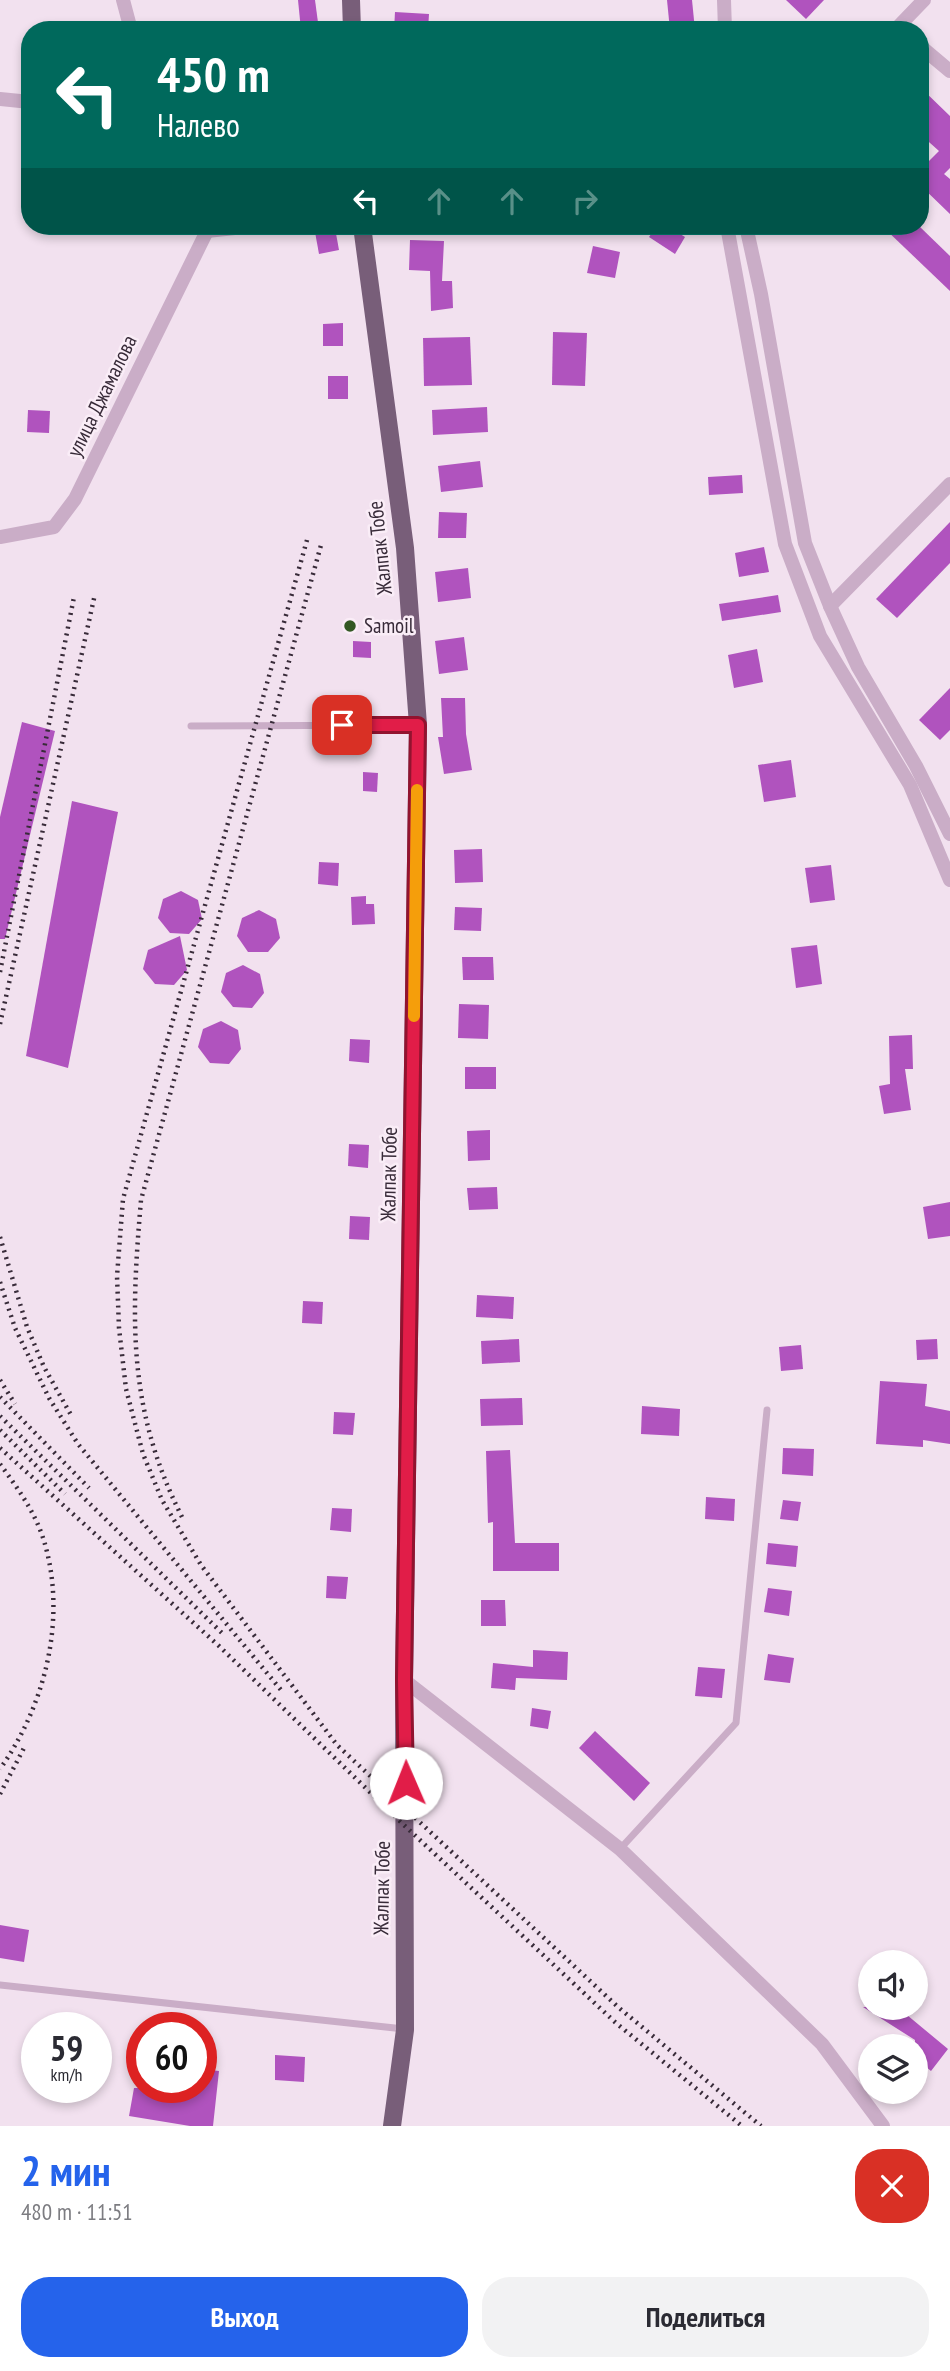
<!DOCTYPE html>
<html lang="ru">
<meta charset="utf-8">
<style>
body{margin:0;font-family:"PT Sans Narrow",sans-serif;background:#f2f2f3;color:#2b2b33;height:100vh;display:flex;flex-direction:column;font-size:26px;white-space:nowrap}
*{box-sizing:border-box;margin:0}
p{font-size:23px;color:#7c7c81}
.icon{flex:none;width:38px;height:38px;fill:none;stroke:currentColor;stroke-width:2;stroke-linecap:round;stroke-linejoin:round}
.map{position:relative;height:2126px;overflow:hidden}
.side{display:flex;flex-direction:column;background:#fff;flex:1}
.side>*{flex:none}
.guide{position:absolute;left:21px;top:21px;width:908px;height:214px;border-radius:28px;box-shadow:0 4px 10px #0003;background:#00695c;color:#fff;overflow:hidden}
.controls{position:absolute;left:858px;top:1950px;display:grid;gap:14px}
.controls a{display:grid;place-items:center;width:70px;height:70px;border-radius:50%;background:#fff;box-shadow:0 4px 10px #0003;font-size:35px}
.speed{position:absolute;left:21px;top:2012px;display:flex;gap:14px;font-size:35px;font-weight:700;text-align:center}
.speed>*{display:grid;place-content:center;width:91px;height:91px;border-radius:50%;background:#fff;box-shadow:0 4px 10px #0003;line-height:1}
.speed small{font-size:18px;font-weight:400}
.speed .limit{border:10px solid #d22;background:#fff;color:#111}
.pin{position:absolute;display:grid;place-items:center;width:60px;height:60px;color:#fff;margin:-30px;border-radius:14px;box-shadow:0 4px 10px #0006}
.me{position:absolute;width:77px;margin:-38px;rotate:359deg;stroke-linejoin:round;filter:drop-shadow(0 0 5px #0008)}
.turn{display:flex;align-items:center;gap:24px;height:147px;padding:0 21px;font-size:32px}
.turn .icon{width:91px;height:91px;stroke-width:2.5}
.turn b{display:block;font-size:49px;line-height:60px}
.lanes{display:flex;align-items:center;height:66px;padding:0 21px;background:#0003;justify-content:center;gap:35px;direction:ltr}
.lanes .off{opacity:.35}
.round{display:grid;place-items:center;flex:none;width:74px;height:74px;border-radius:28px;background:#f2f2f3}
.headline{display:flex;align-items:center;justify-content:space-between;height:119px;padding:0 21px}
h1{font-size:42px;font-weight:700;line-height:52px;color:#2563eb}
.action{display:flex;gap:14px;margin-top:auto;padding:14px 21px}
.action a{flex:1;height:80px;border-radius:28px;background:#2563eb;color:#fff;font-size:28px;font-weight:700;line-height:80px;text-align:center}
.action a+a{background:#f2f2f3;color:#2b2b33}
.map>svg:first-child{display:block}
</style>
<div class="map">
<svg width="950" height="2126" viewBox="0 0 950 2126">
<rect width="100%" height="100%" fill="#f2e1ef"/>
<!-- building -->
<g fill="#b053be">
<polygon points="298,0 315,0 319,30 301,30"/>
<polygon points="667,0 692,0 695,30 670,30"/>
<polygon points="786,0 824,0 806,19"/>
<polygon points="395,12 429,14 428,30 394,30"/>
<polygon points="920,87 950,116 950,168 944,174 950,179 950,214 920,185 920,170 939,151 920,134"/>
<polygon points="657,226 667,226 685,237 675,254 649,237"/>
<polygon points="882,226 919,226 950,256 950,291"/>
<polygon points="335,228 339,250 319,254 315,232"/>
<polygon points="410,240 444,241 442,281 452,281 453,308 431,311 430,271 409,270"/>
<polygon points="593,246 620,252 615,278 587,273"/>
<polygon points="343,323 343,346 323,346 323,324"/>
<polygon points="553,332 587,333 585,386 552,385"/>
<polygon points="470,337 472,385 424,386 423,338"/>
<rect x="328" y="376" width="20" height="23"/>
<polygon points="487,407 488,432 433,435 432,410"/>
<polygon points="28,410 50,411 49,433 27,432"/>
<polygon points="480,461 483,487 441,492 438,466"/>
<polygon points="742,475 743,493 709,495 708,477"/>
<polygon points="439,512 467,513 466,538 438,538"/>
<polygon points="950,522 950,563 897,618 876,599"/>
<polygon points="764,547 769,572 739,577 735,553"/>
<polygon points="468,568 471,598 438,602 435,572"/>
<polygon points="778,595 781,612 722,621 719,604"/>
<polygon points="464,637 468,670 439,674 435,641"/>
<polygon points="353,641 371,642 371,658 353,657"/>
<polygon points="757,649 763,682 734,688 728,655"/>
<polygon points="950,688 950,730 940,740 919,720"/>
<polygon points="441,698 465,698 466,734 472,770 444,774 438,737 443,737"/>
<polygon points="22,722 55,731 5,939 0,939 0,817"/>
<polygon points="791,760 796,797 764,802 758,765"/>
<polygon points="363,772 378,773 377,792 363,791"/>
<polygon points="72,801 118,812 68,1068 26,1056"/>
<polygon points="482,849 483,882 455,883 454,850"/>
<polygon points="319,862 339,863 338,886 318,884"/>
<polygon points="831,865 835,900 810,903 805,868"/>
<polygon points="181,891 198,900 202,919 189,934 170,933 158,918 163,899"/>
<polygon points="366,896 366,904 374,904 375,924 352,925 351,897"/>
<polygon points="455,907 482,908 481,931 454,930"/>
<polygon points="259,910 276,919 280,938 268,952 248,952 237,936 242,918"/>
<polygon points="180,936 187,970 174,985 155,984 143,969 148,950"/>
<polygon points="817,945 822,984 796,988 791,948"/>
<polygon points="462,957 493,957 494,980 463,980"/>
<polygon points="243,965 260,974 264,993 252,1008 233,1007 221,992 226,973"/>
<polygon points="459,1004 489,1005 488,1039 458,1038"/>
<polygon points="221,1021 238,1030 241,1049 229,1064 210,1063 198,1047 203,1029"/>
<polygon points="912,1035 913,1069 905,1069 911,1110 884,1114 879,1086 890,1084 889,1036"/>
<polygon points="350,1039 370,1040 369,1063 349,1061"/>
<rect x="465" y="1067" width="31" height="22"/>
<polygon points="490,1130 490,1160 468,1161 467,1131"/>
<polygon points="349,1144 369,1145 368,1168 348,1166"/>
<polygon points="497,1187 498,1209 469,1210 467,1188"/>
<polygon points="950,1202 950,1236 928,1239 923,1207"/>
<polygon points="350,1216 370,1217 369,1240 349,1239"/>
<polygon points="477,1295 514,1297 513,1319 476,1317"/>
<polygon points="303,1301 323,1302 322,1324 302,1323"/>
<polygon points="519,1339 520,1362 482,1364 481,1341"/>
<polygon points="937,1339 938,1359 917,1360 916,1340"/>
<polygon points="801,1345 803,1369 781,1371 779,1347"/>
<polygon points="880,1381 927,1384 925,1406 950,1411 950,1444 923,1440 923,1447 876,1444"/>
<polygon points="522,1398 523,1425 481,1426 480,1399"/>
<polygon points="642,1406 680,1409 679,1436 641,1434"/>
<polygon points="334,1412 355,1413 353,1435 333,1434"/>
<polygon points="783,1448 814,1449 813,1476 782,1474"/>
<polygon points="510,1450 515,1543 559,1543 559,1571 493,1571 493,1522 488,1523 486,1451"/>
<polygon points="706,1497 735,1499 734,1521 705,1519"/>
<polygon points="783,1500 801,1502 798,1521 780,1519"/>
<polygon points="332,1508 352,1509 351,1532 330,1530"/>
<polygon points="768,1543 798,1546 796,1567 766,1564"/>
<polygon points="327,1576 348,1577 346,1599 326,1598"/>
<polygon points="768,1588 792,1591 789,1616 764,1612"/>
<polygon points="481,1600 505,1600 506,1626 481,1626"/>
<polygon points="533,1650 568,1652 567,1680 516,1678 515,1690 491,1688 493,1663 533,1667"/>
<polygon points="768,1654 794,1658 790,1683 764,1680"/>
<polygon points="698,1667 725,1669 722,1698 695,1696"/>
<polygon points="532,1708 551,1711 548,1729 530,1726"/>
<polygon points="595,1731 650,1783 634,1801 579,1748"/>
<polygon points="0,1925 29,1930 24,1962 0,1958"/>
<polygon points="863,2007 911,2007 907,2015 948,2049 931,2071 915,2058 915,2040"/>
<polygon points="275,2055 305,2057 304,2082 275,2080"/>
<polygon points="201,2069 219,2071 213,2126 190,2126 129,2116 134,2088 201,2088"/>
</g>
<g fill="none" stroke-linecap="round" stroke-linejoin="round">
<!-- lane -->
<g stroke="#caadc7" stroke-width="7">
<polyline points="191,726 417,725"/>
<polyline points="620,1849 736,1723 767,1410"/>
<polyline points="0,1985 404,2029"/>
</g>
<!-- street -->
<g stroke="#caadc7" stroke-width="14">
<polyline points="123,0 131,30"/>
<polyline points="724,0 725,30"/>
<polyline points="895,30 924,0"/>
<polyline points="920,46 950,71"/>
<polyline points="0,99 30,102"/>
<polyline points="205,226 207,231 253,226"/>
<polyline points="727,226 785,544 820,636 910,785 950,880"/>
<polyline points="746,226 761,294 805,543 830,606 858,667 916,766 950,834"/>
<polyline points="0,537 54,527 75,499 207,231"/>
<polyline points="830,606 950,484"/>
<polyline points="404,1680 620,1849 822,2044 883,2126"/>
</g>
<!-- primary -->
<g stroke="#785e79" stroke-width="18">
<polyline points="351,0 352,30"/>
<polyline points="362,226 405,548 418,725 404,1680 405,2030 392,2126"/>
</g>
<!-- rail -->
<g stroke="#382b39" stroke-width="4.5" stroke-dasharray="2 5" stroke-linecap="butt">
<polyline points="307,540 123,1199 117,1276 119,1328 126,1389 143,1454 162,1500 201,1565 337,1745 618,2007 761,2126"/>
<polyline points="0,972 74,597"/>
<polyline points="0,1024 95,594"/>
<polyline points="0,1237 27,1327 44,1367 71,1415"/>
<polyline points="0,1282 15,1328 49,1398 78,1444 281,1690"/>
<polyline points="0,1380 15,1404"/>
<polyline points="0,1397 89,1488"/>
<polyline points="0,1416 224,1635"/>
<polyline points="0,1430 65,1494"/>
<polyline points="0,1448 219,1646 406,1827 616,2023 742,2126"/>
<path d="M0 1464C19 1490 38 1516 46 1548 66 1623 44 1707 0 1769"/>
<path d="M182 1517C127 1408 131 1318 141 1200L321 545"/>
<polyline points="0,1794 24,1748"/>
</g>
</g>
<g fill="none" stroke-linecap="round" stroke-linejoin="round">
<defs>
<polyline id="route" points="342,725 418,725 404,1680 406,1783"/>
</defs>
<!-- route casing -->
<use href="#route" stroke="#92132f" stroke-width="18"/>
<!-- route -->
<use href="#route" stroke="#e11d48" stroke-width="12"/>
<!-- slow -->
<polyline stroke="#f59e0b" stroke-width="12" points="414,1016 417,790"/>
</g>
<!-- markers -->
<circle fill="#335823" stroke="#faedf7" stroke-width="2.5" cx="350" cy="626" r="7"/>
<g text-anchor="middle" stroke-width="5" stroke-linejoin="round" paint-order="stroke">
<!-- street labels -->
<g font-size="21" fill="#382b39" stroke="#faedf7">
<text transform="translate(102 396) rotate(-64)" y="7">улица Джамалова</text>
<text transform="translate(380 548) rotate(-96)" y="7">Жалпак Тобе</text>
<text transform="translate(389 1174) rotate(-89)" y="7">Жалпак Тобе</text>
<text transform="translate(382 1888) rotate(-89)" y="7">Жалпак Тобе</text>
</g>
<!-- poi labels -->
<g font-size="21" fill="#382b39" stroke="#faedf7" text-anchor="start">
<text x="364" y="633">Samoil</text>
</g>
</g>
</svg>
<div class="controls">
<a><svg class="icon" aria-label="sound" viewBox="0 0 24 24"><path d="M4 9h4l5-4v14l-5-4H4zM17 9q2 3 0 6"/></svg></a>
<a><svg class="icon" aria-label="layers" viewBox="0 0 24 24"><path d="M12 4l9 5-9 5-9-5zM3 14l9 5 9-5"/></svg></a>
</div>
<div class="speed"><div>59<small>km/h</small></div><div class="limit">60</div></div>
<div class="pin" style="left:342px;top:725px;background:#d93025"><svg class="icon" aria-label="arrive" viewBox="0 0 24 24"><path d="M6 21V4h12l-3 4 3 4H6"/></svg></div>
<svg class="me" style="left:406px;top:1783px" viewBox="-20 -20 40 40"><circle r="19" fill="#fff"/><path d="M0-13L10 11 0 6-10 11z" fill="#e11d48"/></svg>
<div class="guide">
<div class="turn"><svg class="icon" aria-label="left" viewBox="0 0 24 24"><path d="M17 20v-9H6M10 6l-5 5 5 5"/></svg><div><b>450 m</b>Налево</div></div>
<div class="lanes"><svg class="icon" aria-label="left" viewBox="0 0 24 24"><path d="M17 20v-9H6M10 6l-5 5 5 5"/></svg><svg class="icon off" aria-label="ahead" viewBox="0 0 24 24"><path d="M12 20V5M6 11l6-6 6 6"/></svg><svg class="icon off" aria-label="ahead" viewBox="0 0 24 24"><path d="M12 20V5M6 11l6-6 6 6"/></svg><svg class="icon off" aria-label="right" viewBox="0 0 24 24"><path d="M7 20v-9h11M14 6l5 5-5 5"/></svg></div>
</div>
</div>
<section class="side">
<div class="headline"><div><h1>2 мин</h1><p>480 m · 11:51</p></div><a class="round" style="background:#d93025;color:#fff"><svg class="icon" aria-label="close" viewBox="0 0 24 24"><path d="M6 6l12 12M18 6L6 18"/></svg></a></div>
<div class="action"><a>Выход</a><a>Поделиться</a></div>
</section>
